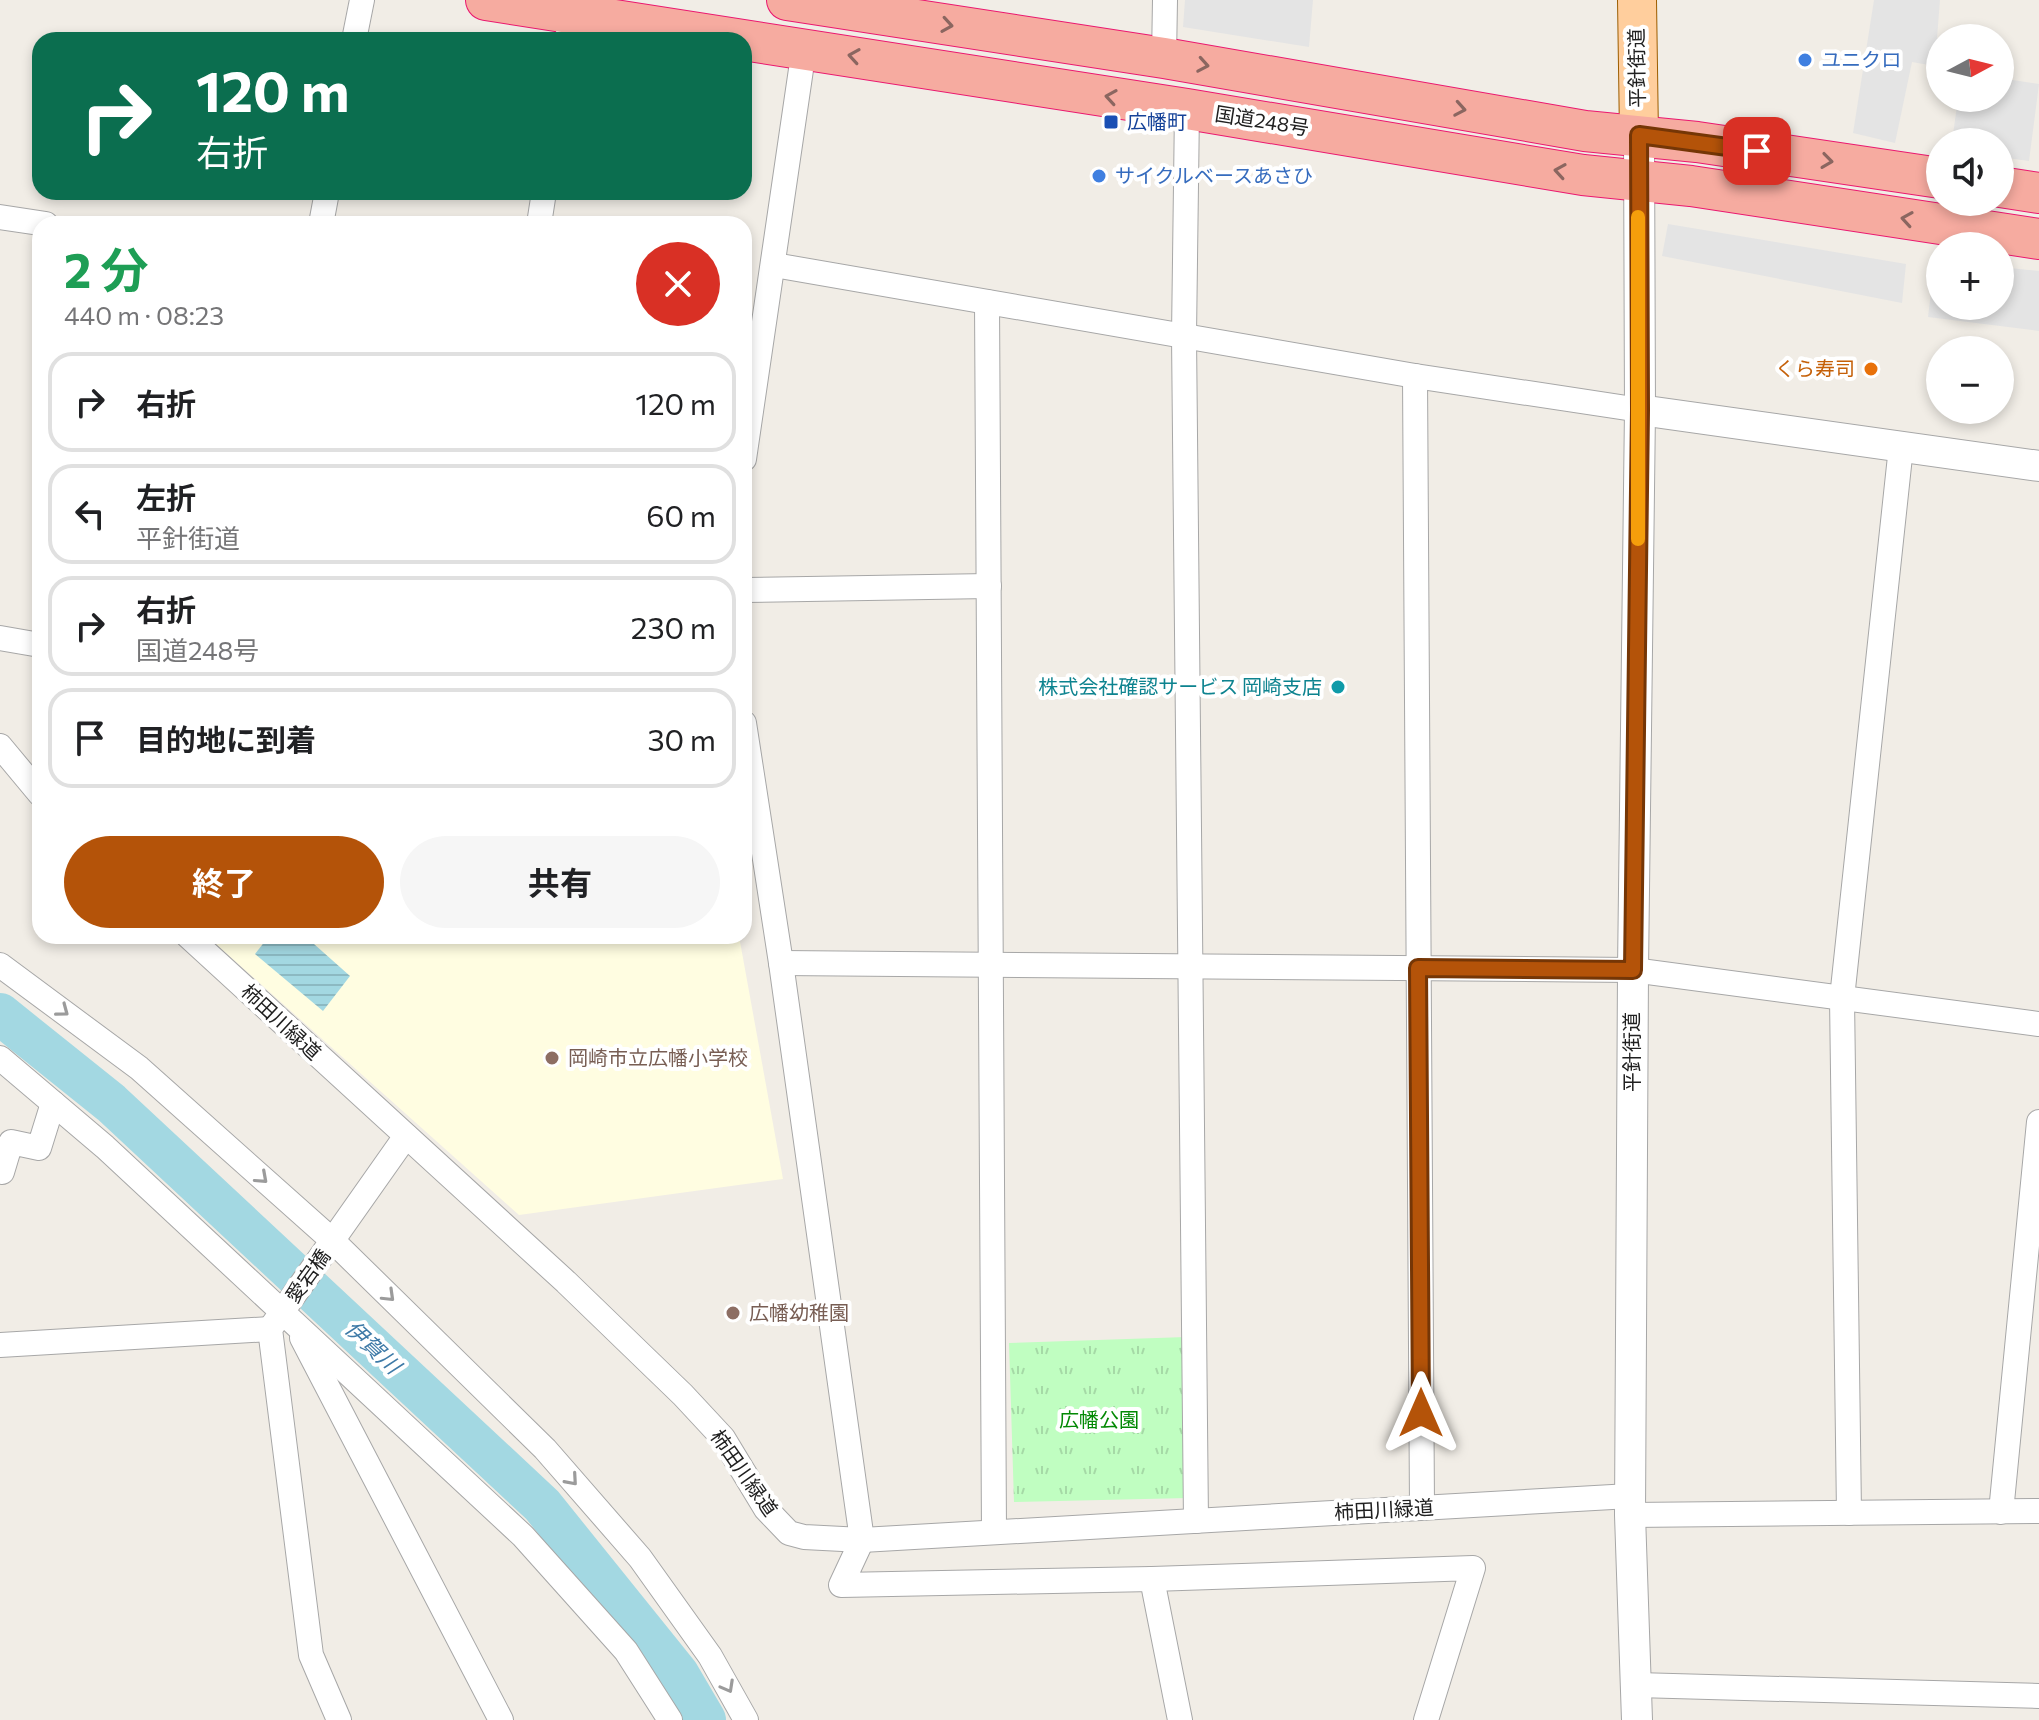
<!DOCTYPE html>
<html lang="ja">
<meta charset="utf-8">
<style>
body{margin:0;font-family:Commissioner,"Noto Sans JP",sans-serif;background:#f6f6f6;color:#202124;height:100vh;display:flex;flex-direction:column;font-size:30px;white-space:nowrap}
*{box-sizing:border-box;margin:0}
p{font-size:26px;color:#757577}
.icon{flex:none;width:44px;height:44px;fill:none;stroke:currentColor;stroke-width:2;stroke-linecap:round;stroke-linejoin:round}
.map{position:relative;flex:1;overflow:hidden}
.details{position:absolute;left:32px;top:216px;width:720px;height:728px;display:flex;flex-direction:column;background:#fff;border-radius:24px;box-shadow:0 4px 12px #0003}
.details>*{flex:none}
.guide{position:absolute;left:32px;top:32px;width:720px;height:168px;border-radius:24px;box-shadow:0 4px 12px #0003;background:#0b6e4f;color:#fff;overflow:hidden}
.needle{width:52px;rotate:83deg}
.fabs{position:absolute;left:1926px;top:24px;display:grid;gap:16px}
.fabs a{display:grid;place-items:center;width:88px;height:88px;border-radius:50%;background:#fff;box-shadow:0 4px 12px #0003;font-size:40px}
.pin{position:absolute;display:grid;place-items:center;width:68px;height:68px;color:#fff;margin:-34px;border-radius:16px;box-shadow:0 4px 12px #0006}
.me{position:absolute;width:88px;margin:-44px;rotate:0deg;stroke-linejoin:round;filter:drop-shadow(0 0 6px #0008)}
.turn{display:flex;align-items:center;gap:28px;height:168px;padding:0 32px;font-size:36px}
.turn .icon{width:104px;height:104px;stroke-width:2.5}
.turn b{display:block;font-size:56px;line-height:68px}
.round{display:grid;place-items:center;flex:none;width:84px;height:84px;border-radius:42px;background:#f6f6f6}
.head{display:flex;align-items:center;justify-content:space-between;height:136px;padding:0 32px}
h1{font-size:48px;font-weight:700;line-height:60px;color:#1e9e55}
.primary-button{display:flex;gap:16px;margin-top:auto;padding:16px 32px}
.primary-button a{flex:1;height:92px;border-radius:48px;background:#b45309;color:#fff;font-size:32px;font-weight:700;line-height:92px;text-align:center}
.primary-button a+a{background:#f6f6f6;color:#202124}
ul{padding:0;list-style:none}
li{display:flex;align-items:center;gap:24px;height:100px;margin:0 16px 12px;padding:0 16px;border:4px solid #e0e0e0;border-radius:24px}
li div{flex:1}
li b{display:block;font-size:30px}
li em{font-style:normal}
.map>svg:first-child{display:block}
</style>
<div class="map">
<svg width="2039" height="1720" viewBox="0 0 2039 1720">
<defs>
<pattern id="park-tufts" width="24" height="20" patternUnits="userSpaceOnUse" patternTransform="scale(2)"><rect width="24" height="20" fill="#c0fec1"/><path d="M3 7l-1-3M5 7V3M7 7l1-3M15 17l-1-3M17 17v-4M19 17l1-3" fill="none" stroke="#a5d9a6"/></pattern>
<pattern id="water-rules" width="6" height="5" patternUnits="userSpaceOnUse" patternTransform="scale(2)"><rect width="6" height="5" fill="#a3d8e2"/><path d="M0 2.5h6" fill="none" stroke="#8cb9c2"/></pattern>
</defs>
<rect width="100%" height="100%" fill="#f1ede6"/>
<!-- education -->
<polygon fill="#fffde1" points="207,936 739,936 783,1179 519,1215"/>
<!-- park -->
<polygon fill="url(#park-tufts)" points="1186,1337 1188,1498 1014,1502 1009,1343"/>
<!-- parking -->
<g fill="#e4e4e4">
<polygon points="1185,0 1313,0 1309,47 1183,27"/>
<polygon points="1874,0 1940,0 1937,38 1940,39 1940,67 1912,62 1895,143 1853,133"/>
<polygon points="2000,58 2007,59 2006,79 2039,84 2029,161 2000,157 2000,142 1952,142 1958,98 2000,98"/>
<polygon points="1668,224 1906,264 1902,303 1662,256"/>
<polygon points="1935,259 1940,259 1940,306 2000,306 2000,267 2039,271 2039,331 1928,317"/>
</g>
<!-- water -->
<polygon fill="url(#water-rules)" points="269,936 305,936 350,976 323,1011 255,954"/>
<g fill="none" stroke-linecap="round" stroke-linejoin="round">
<!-- river -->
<polyline stroke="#a3d8e2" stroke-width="42" points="0,1014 111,1103 542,1505 678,1674 705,1720"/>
<defs>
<g id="minor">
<polyline points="354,40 362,0"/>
<polyline points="567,40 571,14"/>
<polyline points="1164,58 1165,0"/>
<polyline points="1187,109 1184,336 1196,1521"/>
<polyline points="0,217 46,224"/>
<polyline points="321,224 327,192"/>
<polyline points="539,224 544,192"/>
<polyline points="774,265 1415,376 1640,410"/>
<polyline points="987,302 994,1532"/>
<polyline points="1415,376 1422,1508"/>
<polyline points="744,459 804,49"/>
<polyline points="744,590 989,586"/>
<polyline points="0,638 40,645"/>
<polyline points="744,723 781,963 862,1540 841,1585 1152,1579 1180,1720"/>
<polyline points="0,746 40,794"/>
<polyline points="188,936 566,1282 683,1395 723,1438 766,1509 789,1533 804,1537 862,1540 1630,1496"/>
<polyline points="781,963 1633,970 2039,1024"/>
<polyline points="0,965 139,1068 333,1241 545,1449 640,1558 710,1656 746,1720"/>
<polyline points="0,1058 105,1147 523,1536 626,1651 670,1720"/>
<polyline points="2,1172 11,1142 39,1148 53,1103"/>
<polyline points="302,1338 501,1720"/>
<polyline points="0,1345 270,1329"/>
<polyline points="2001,1512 2039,1122"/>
<polyline points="1849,1513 1842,998 1901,447"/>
<polyline points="1630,1515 2039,1511"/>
<polyline points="1152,1579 1473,1568 1426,1720"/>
<polyline points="1637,1685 2039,1696"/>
<polyline points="339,1720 311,1655 270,1329 406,1136"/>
</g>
<g id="tertiary">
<polyline points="1640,410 2039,466"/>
<polyline points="1637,1720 1630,1515 1633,970 1640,410 1639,135"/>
</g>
<polyline id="primary" points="1637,0 1639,135"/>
<g id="trunk">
<polyline points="486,0 1187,109 1583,175 1691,186 2039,239"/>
<polyline points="787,0 1164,58 1585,131 1697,142 1940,178"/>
<polyline points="2000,187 2039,193"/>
</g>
</defs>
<!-- minor casing -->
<use href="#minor" stroke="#a7a7a7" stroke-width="26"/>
<!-- tertiary casing -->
<use href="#tertiary" stroke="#a7a7a7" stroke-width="32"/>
<!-- primary casing -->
<use href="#primary" stroke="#9c5d00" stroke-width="40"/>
<!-- trunk casing -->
<use href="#trunk" stroke="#ea186f" stroke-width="42"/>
<!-- minor -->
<use href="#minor" stroke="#fff" stroke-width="24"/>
<!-- tertiary -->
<use href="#tertiary" stroke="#fff" stroke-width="30"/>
<!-- primary -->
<use href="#primary" stroke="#ffce9d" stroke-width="38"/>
<!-- trunk -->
<use href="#trunk" stroke="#f6aba0" stroke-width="40"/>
</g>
<!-- one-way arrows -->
<defs><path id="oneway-chevron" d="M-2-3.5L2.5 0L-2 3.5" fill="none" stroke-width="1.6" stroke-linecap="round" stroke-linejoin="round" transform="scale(2)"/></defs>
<g stroke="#8b6660">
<use href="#oneway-chevron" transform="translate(947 25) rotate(9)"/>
<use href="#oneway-chevron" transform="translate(854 56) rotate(-171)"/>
<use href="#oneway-chevron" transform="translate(1203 65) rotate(10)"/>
<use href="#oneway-chevron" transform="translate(1111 97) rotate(-171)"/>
<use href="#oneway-chevron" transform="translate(1460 109) rotate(10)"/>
<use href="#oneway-chevron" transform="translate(1827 161) rotate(8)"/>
<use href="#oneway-chevron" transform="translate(1560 171) rotate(-171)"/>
<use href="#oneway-chevron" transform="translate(1907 219) rotate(-171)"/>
</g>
<g stroke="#9b9b9b">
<use href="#oneway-chevron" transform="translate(63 1011) rotate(37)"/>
<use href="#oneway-chevron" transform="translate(262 1178) rotate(42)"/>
<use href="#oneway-chevron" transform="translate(389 1296) rotate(44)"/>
<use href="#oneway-chevron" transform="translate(572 1480) rotate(49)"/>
<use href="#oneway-chevron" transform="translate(728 1687) rotate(61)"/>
</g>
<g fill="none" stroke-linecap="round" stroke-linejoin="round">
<defs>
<polyline id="route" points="1421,1413 1418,968 1633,970 1640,410 1639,135 1757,151"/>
</defs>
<!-- route casing -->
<use href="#route" stroke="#753606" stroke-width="20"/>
<!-- route -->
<use href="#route" stroke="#b45309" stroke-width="14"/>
<!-- slow -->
<polyline stroke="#f59e0b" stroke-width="14" points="1638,539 1638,217"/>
</g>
<!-- markers -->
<g fill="#3f7fe0" stroke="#fff" stroke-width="3">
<circle cx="1805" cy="60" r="8"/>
<circle cx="1099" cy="176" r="8"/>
</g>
<rect fill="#1a4fb4" stroke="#fff" stroke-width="3" x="1103" y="114" width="16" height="16" rx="4"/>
<circle fill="#e8710a" stroke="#fff" stroke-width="3" cx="1871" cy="369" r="8"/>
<circle fill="#0f9aa8" stroke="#fff" stroke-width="3" cx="1338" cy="687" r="8"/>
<g fill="#8d6e63" stroke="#fff" stroke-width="3">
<circle cx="552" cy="1058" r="8"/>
<circle cx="733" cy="1313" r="8"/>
</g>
<g text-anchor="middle" stroke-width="8" stroke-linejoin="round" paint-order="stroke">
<!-- shop labels -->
<g font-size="20" fill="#366cbe" stroke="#fff" text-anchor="start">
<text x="1821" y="67">ユニクロ</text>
<text x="1115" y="183">サイクルベースあさひ</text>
</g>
<!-- street labels -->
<g font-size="20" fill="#202020" stroke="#fff">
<text transform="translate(1637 68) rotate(-91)" y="7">平針街道</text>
<text transform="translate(1262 121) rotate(9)" y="7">国道248号</text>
<text transform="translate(281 1022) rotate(43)" y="7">柿田川緑道</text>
<text transform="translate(1632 1052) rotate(-90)" y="7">平針街道</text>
<text transform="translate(308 1276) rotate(-54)" y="7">愛宕橋</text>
<text transform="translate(744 1473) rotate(55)" y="7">柿田川緑道</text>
<text transform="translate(1384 1510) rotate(-3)" y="7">柿田川緑道</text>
</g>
<!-- transit labels -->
<g font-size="20" fill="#164399" stroke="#fff" text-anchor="start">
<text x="1127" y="129">広幡町</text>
</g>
<!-- food labels -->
<g font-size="20" fill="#c56008" stroke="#fff" text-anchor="end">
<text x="1855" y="376">くら寿司</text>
</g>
<!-- culture labels -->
<g font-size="20" fill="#0d838f" stroke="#fff" text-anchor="end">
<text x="1322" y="694">株式会社確認サービス 岡崎支店</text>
</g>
<!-- education labels -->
<g font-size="20" fill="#785e54" stroke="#fff" text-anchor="start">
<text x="568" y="1065">岡崎市立広幡小学校</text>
<text x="749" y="1320">広幡幼稚園</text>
</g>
<!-- park labels -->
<g font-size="20" fill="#038904" stroke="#fff">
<text x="1099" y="1427">広幡公園</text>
</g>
<!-- water labels -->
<g font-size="22" font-style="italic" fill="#3e7aa7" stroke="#fff">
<text transform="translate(373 1347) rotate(43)" y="8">伊賀川</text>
</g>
</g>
</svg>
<div class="fabs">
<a><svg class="needle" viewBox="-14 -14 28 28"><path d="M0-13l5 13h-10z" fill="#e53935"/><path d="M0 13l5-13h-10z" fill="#757577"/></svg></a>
<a><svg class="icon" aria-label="sound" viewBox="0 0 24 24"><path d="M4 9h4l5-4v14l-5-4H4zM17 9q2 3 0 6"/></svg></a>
<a>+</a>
<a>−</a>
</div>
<div class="pin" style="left:1757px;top:151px;background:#d93025"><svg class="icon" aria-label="arrive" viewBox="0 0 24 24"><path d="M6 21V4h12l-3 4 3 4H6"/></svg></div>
<svg class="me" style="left:1421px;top:1413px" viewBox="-20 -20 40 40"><path d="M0-17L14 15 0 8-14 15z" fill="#b45309" stroke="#fff" stroke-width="4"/></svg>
<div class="guide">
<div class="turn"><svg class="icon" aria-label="right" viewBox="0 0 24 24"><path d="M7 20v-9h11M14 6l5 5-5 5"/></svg><div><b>120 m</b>右折</div></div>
</div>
<section class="details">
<div class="head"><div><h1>2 分</h1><p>440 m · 08:23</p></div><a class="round" style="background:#d93025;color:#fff"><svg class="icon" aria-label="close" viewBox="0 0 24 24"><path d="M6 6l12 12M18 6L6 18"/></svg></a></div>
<ul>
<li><svg class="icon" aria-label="right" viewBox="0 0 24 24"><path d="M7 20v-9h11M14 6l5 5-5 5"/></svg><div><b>右折</b></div><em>120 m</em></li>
<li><svg class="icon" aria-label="left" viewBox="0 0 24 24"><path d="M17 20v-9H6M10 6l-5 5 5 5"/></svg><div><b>左折</b><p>平針街道</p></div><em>60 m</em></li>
<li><svg class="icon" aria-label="right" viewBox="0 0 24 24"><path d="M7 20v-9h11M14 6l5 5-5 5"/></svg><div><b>右折</b><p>国道248号</p></div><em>230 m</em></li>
<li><svg class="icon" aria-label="arrive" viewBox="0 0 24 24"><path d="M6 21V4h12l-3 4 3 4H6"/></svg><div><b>目的地に到着</b></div><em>30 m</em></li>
</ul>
<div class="primary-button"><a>終了</a><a>共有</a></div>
</section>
</div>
